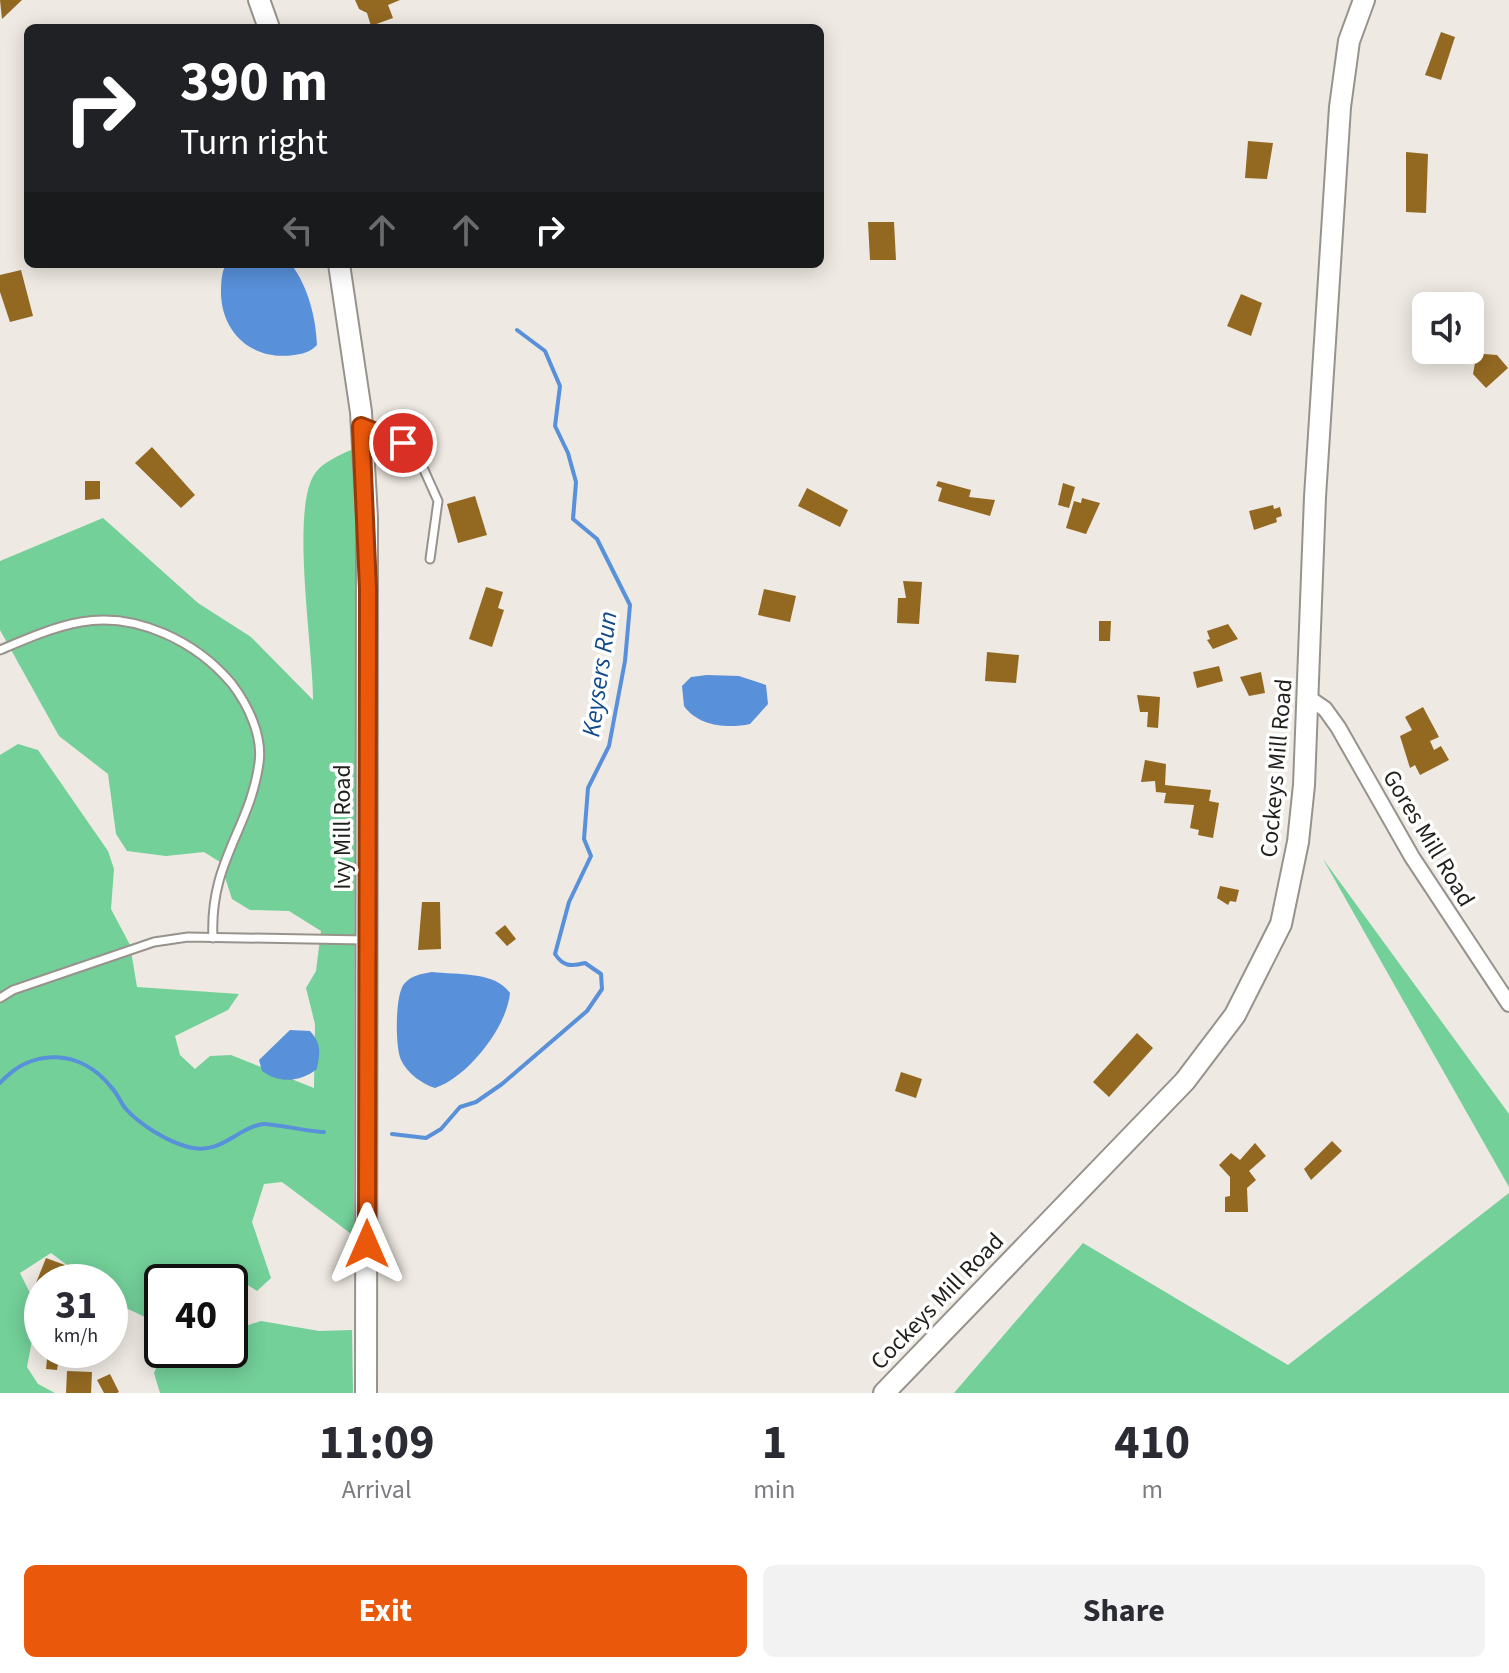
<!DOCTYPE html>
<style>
body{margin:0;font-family:"Source Sans 3",sans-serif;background:#f2f2f3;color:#2b2b33;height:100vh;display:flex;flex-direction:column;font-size:30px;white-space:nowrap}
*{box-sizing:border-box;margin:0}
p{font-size:26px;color:#7c7c81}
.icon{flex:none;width:44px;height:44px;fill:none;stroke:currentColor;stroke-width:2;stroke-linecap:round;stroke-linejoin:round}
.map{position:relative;height:1393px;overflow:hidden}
.panel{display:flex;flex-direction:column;background:#fff;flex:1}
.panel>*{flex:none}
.guide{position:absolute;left:24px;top:24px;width:800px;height:244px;border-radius:12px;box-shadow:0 4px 20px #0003;background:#202124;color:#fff;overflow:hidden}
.controls{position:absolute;left:1412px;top:292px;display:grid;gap:16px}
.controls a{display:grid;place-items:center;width:72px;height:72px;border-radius:12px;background:#fff;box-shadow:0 4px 20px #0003;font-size:40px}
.speed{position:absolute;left:24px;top:1264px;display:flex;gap:16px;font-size:40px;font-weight:700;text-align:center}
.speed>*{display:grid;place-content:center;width:104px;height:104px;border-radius:50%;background:#fff;box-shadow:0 4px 20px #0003;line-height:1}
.speed small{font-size:20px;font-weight:400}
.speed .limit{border:4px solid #111;border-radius:12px;background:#fff;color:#111}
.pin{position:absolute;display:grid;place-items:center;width:68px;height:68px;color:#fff;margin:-34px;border:4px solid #fff;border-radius:50%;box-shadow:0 2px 8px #0007}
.me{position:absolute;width:88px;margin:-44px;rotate:0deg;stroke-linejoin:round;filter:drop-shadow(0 0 6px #0008)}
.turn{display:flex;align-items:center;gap:28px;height:168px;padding:0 24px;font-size:36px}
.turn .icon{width:104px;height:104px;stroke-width:2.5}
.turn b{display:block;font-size:56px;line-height:68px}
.lanes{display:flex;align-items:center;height:76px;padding:0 24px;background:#0003;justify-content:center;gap:40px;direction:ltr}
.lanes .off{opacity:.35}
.eta{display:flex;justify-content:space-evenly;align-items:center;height:136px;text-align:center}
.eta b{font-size:48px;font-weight:700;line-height:56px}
.primary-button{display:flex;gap:16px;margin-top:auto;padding:16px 24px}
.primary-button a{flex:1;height:92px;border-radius:12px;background:#ea580c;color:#fff;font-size:32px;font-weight:700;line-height:92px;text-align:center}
.primary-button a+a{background:#f2f2f3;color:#2b2b33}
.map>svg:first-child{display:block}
</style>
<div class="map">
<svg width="1509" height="1393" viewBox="0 0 1509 1393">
<rect width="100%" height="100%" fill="#eee9e2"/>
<!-- green -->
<g fill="#73d099">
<path d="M353 449 356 455 354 1236 282 1182 264 1184 252 1222 271 1278 257 1291 222 1269 204 1274 196 1282H162V1342L151 1337 145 1317 128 1309 110 1314V1282H74L67 1265 51 1253 20 1273 38 1309 27 1367 38 1384 55 1393H0V755L18 744 38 750 108 851 114 869 111 909 130 945 137 987 239 994 228 1010 175 1036 180 1055 195 1069 210 1056 231 1055 314 1088 315 1024 306 988 316 971 321 931 289 911 250 910 232 899 220 862 204 852 166 856 127 851 116 834 108 774 59 736 0 630V561L103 518 198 603 251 637 313 700C314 653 289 506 316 472 325 461 340 455 353 449Z"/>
<polygon points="1323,859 1509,1114 1509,1187"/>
<polygon points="1509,1193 1509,1393 954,1393 1083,1243 1288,1365"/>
<polygon points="261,1321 319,1331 352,1330 353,1393 160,1393 154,1373 162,1354 175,1350 230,1350 230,1331"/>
</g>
<!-- water -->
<g fill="#5890d9">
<path d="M226 264H291C308 286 316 318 317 345 310 352 303 354 294 355 254 361 223 335 221 295 221 285 221 273 226 264Z"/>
<path d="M707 675 739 676 766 685 768 704 750 724C727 729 698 726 684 706L682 686 691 677Z"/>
<path d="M432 972C457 975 495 971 510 993 507 1027 468 1077 435 1088 422 1084 407 1073 401 1060 395 1047 395 995 404 984 412 975 421 974 432 972Z"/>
<path d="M290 1030 310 1031C322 1044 320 1053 317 1069 300 1082 280 1084 262 1071L259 1060Z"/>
</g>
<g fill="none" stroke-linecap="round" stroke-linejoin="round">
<!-- stream -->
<g stroke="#5890d9" stroke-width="4">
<path d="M0 1083C32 1047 81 1049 111 1087 117 1093 120 1101 125 1108 139 1124 166 1141 188 1147 221 1156 236 1128 263 1124 270 1123 311 1132 324 1132"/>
<path d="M392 1134 426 1138 441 1129 460 1107 476 1102 502 1084 587 1011 602 989 601 974 585 963C570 967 563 966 555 954L569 902 591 856 584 839 588 788 609 746 625 661 630 605 597 539 573 519 576 482 568 453 555 426 560 386 545 351 517 330"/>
</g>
</g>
<!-- building -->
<g fill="#936922">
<polygon points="0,0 22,0 2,19"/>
<polygon points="355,0 400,0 388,5 393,18 371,26 367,13 359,9"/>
<polygon points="1441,32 1455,37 1441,80 1425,75"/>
<polygon points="1248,141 1273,143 1267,179 1245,178"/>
<polygon points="1406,152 1428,154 1426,213 1406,212"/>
<polygon points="868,222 894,222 896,260 870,260"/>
<polygon points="21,270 33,316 10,322 0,292 0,275"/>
<polygon points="1241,294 1262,303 1251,336 1227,326"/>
<polygon points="1479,348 1484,354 1497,355 1508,368 1486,388 1473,374 1475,363 1469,357"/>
<polygon points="152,447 195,495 181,508 135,463"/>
<polygon points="85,481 100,481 100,499 85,500"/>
<polygon points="938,481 971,490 969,497 995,500 990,516 938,501 942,488 936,486"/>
<polygon points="1063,483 1075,487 1069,508 1058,505"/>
<polygon points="807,488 848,510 840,527 798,506"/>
<polygon points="475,496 487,535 458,543 447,504"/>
<polygon points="1082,498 1100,503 1086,534 1066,528 1074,501 1081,503"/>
<polygon points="1273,505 1274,509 1280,507 1282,516 1276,518 1277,522 1254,530 1249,511"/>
<polygon points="903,581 922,582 919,624 897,623 898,598 906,598"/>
<polygon points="486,587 503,592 498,608 504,610 492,647 469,639"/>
<polygon points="764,589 796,596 790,622 758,615"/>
<polygon points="1099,621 1111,621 1110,641 1099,641"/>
<polygon points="1228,624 1238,639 1213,649 1207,640 1210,639 1207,631"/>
<polygon points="987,652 1019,655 1016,683 985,681"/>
<polygon points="1219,666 1223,681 1197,688 1193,672"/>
<polygon points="1261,672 1265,693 1249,696 1240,677"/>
<polygon points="1137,695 1160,697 1158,728 1147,727 1148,712 1140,712"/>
<polygon points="1423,707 1439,737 1430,741 1434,750 1441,746 1449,760 1420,775 1415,765 1410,768 1400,736 1412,730 1405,717"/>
<polygon points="1145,760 1166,764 1165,785 1211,790 1209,801 1219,803 1213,838 1198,835 1199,830 1190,828 1194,805 1164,803 1166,793 1156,792 1155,781 1141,782"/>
<polygon points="1220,886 1239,890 1236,902 1230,901 1228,905 1217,898"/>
<polygon points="422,902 440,902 441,949 418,950"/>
<polygon points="505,925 516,939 507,946 495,933"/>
<polygon points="1137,1033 1153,1048 1109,1097 1093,1082"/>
<polygon points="901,1072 922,1079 916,1098 895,1091"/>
<polygon points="1332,1141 1342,1151 1311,1180 1304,1169"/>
<polygon points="1255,1143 1266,1156 1249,1171 1256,1180 1247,1188 1248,1212 1225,1212 1225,1197 1230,1196 1230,1177 1219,1165 1231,1153 1240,1160"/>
<polygon points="46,1258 73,1268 67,1282 42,1282 42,1291 34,1288"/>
<polygon points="48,1350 60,1350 57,1370 46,1369"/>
<polygon points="67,1371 92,1372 91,1393 66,1393"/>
<polygon points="110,1374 119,1392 117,1393 104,1393 97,1380"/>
</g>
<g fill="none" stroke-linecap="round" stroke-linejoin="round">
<defs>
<g id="lane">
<polyline points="363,427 403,443 420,461 438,501 430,559"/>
<path d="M0 650C26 639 53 627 81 622 137 612 197 642 232 684 248 705 263 736 259 763 250 829 209 862 213 938"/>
<polyline points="0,998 13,990 154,942 188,937 365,940"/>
</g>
<polyline id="street" points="1309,698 1325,709 1338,727 1412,857 1509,1004"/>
<g id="secondary">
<polyline points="259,0 269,28"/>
<polyline points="339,264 361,412 367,518 366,1393"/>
<polyline points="884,1393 1185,1081 1235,1015 1281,924 1298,842 1304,785 1315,497 1340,107 1349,41 1364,0"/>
</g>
</defs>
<!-- lane casing -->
<use href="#lane" stroke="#97938c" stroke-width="11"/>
<!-- street casing -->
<use href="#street" stroke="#97938c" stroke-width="18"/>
<!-- secondary casing -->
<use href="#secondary" stroke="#97938c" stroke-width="24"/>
<!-- lane -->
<use href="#lane" stroke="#fff" stroke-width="7"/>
<!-- street -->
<use href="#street" stroke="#fff" stroke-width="14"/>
<!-- secondary -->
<use href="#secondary" stroke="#fff" stroke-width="20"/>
</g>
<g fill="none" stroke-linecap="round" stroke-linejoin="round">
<defs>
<polyline id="route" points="367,1244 368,589 361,426 403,443"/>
</defs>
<!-- route casing -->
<use href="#route" stroke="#983908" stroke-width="20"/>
<!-- route -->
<use href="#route" stroke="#ea580c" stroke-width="14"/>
</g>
<g text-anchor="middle" stroke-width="7" stroke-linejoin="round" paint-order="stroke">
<!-- street labels -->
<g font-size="24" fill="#201f1c" stroke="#fff">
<text transform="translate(1276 768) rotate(-85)" y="8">Cockeys Mill Road</text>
<text transform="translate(342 827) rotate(-90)" y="8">Ivy Mill Road</text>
<text transform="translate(1429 838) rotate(59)" y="8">Gores Mill Road</text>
<text transform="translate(937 1301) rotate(-46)" y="8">Cockeys Mill Road</text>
</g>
<!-- water labels -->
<g font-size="26" font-style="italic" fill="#104a8d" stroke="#fff">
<text transform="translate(599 674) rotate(-82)" y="9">Keysers Run</text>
</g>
</g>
</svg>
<div class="controls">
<a><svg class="icon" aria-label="sound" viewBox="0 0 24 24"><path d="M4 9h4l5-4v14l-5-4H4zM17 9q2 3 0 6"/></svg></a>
</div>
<div class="speed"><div>31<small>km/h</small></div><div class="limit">40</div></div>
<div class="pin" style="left:403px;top:443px;background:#d93025"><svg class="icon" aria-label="arrive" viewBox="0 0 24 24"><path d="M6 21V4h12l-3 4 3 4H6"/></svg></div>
<svg class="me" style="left:367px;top:1244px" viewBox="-20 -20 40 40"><path d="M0-17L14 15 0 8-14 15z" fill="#ea580c" stroke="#fff" stroke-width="4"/></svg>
<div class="guide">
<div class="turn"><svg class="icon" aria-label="right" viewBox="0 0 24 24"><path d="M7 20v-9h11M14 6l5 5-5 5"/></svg><div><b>390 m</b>Turn right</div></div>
<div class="lanes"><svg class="icon off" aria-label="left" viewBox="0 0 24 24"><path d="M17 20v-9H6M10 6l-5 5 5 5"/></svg><svg class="icon off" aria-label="ahead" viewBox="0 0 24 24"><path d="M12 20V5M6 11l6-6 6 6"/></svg><svg class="icon off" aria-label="ahead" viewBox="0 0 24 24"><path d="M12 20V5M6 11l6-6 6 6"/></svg><svg class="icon" aria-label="right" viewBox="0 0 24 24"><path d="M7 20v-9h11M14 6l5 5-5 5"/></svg></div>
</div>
</div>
<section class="panel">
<div class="eta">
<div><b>11:09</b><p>Arrival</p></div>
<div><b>1</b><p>min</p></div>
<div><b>410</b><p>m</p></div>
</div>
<div class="primary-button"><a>Exit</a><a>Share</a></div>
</section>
